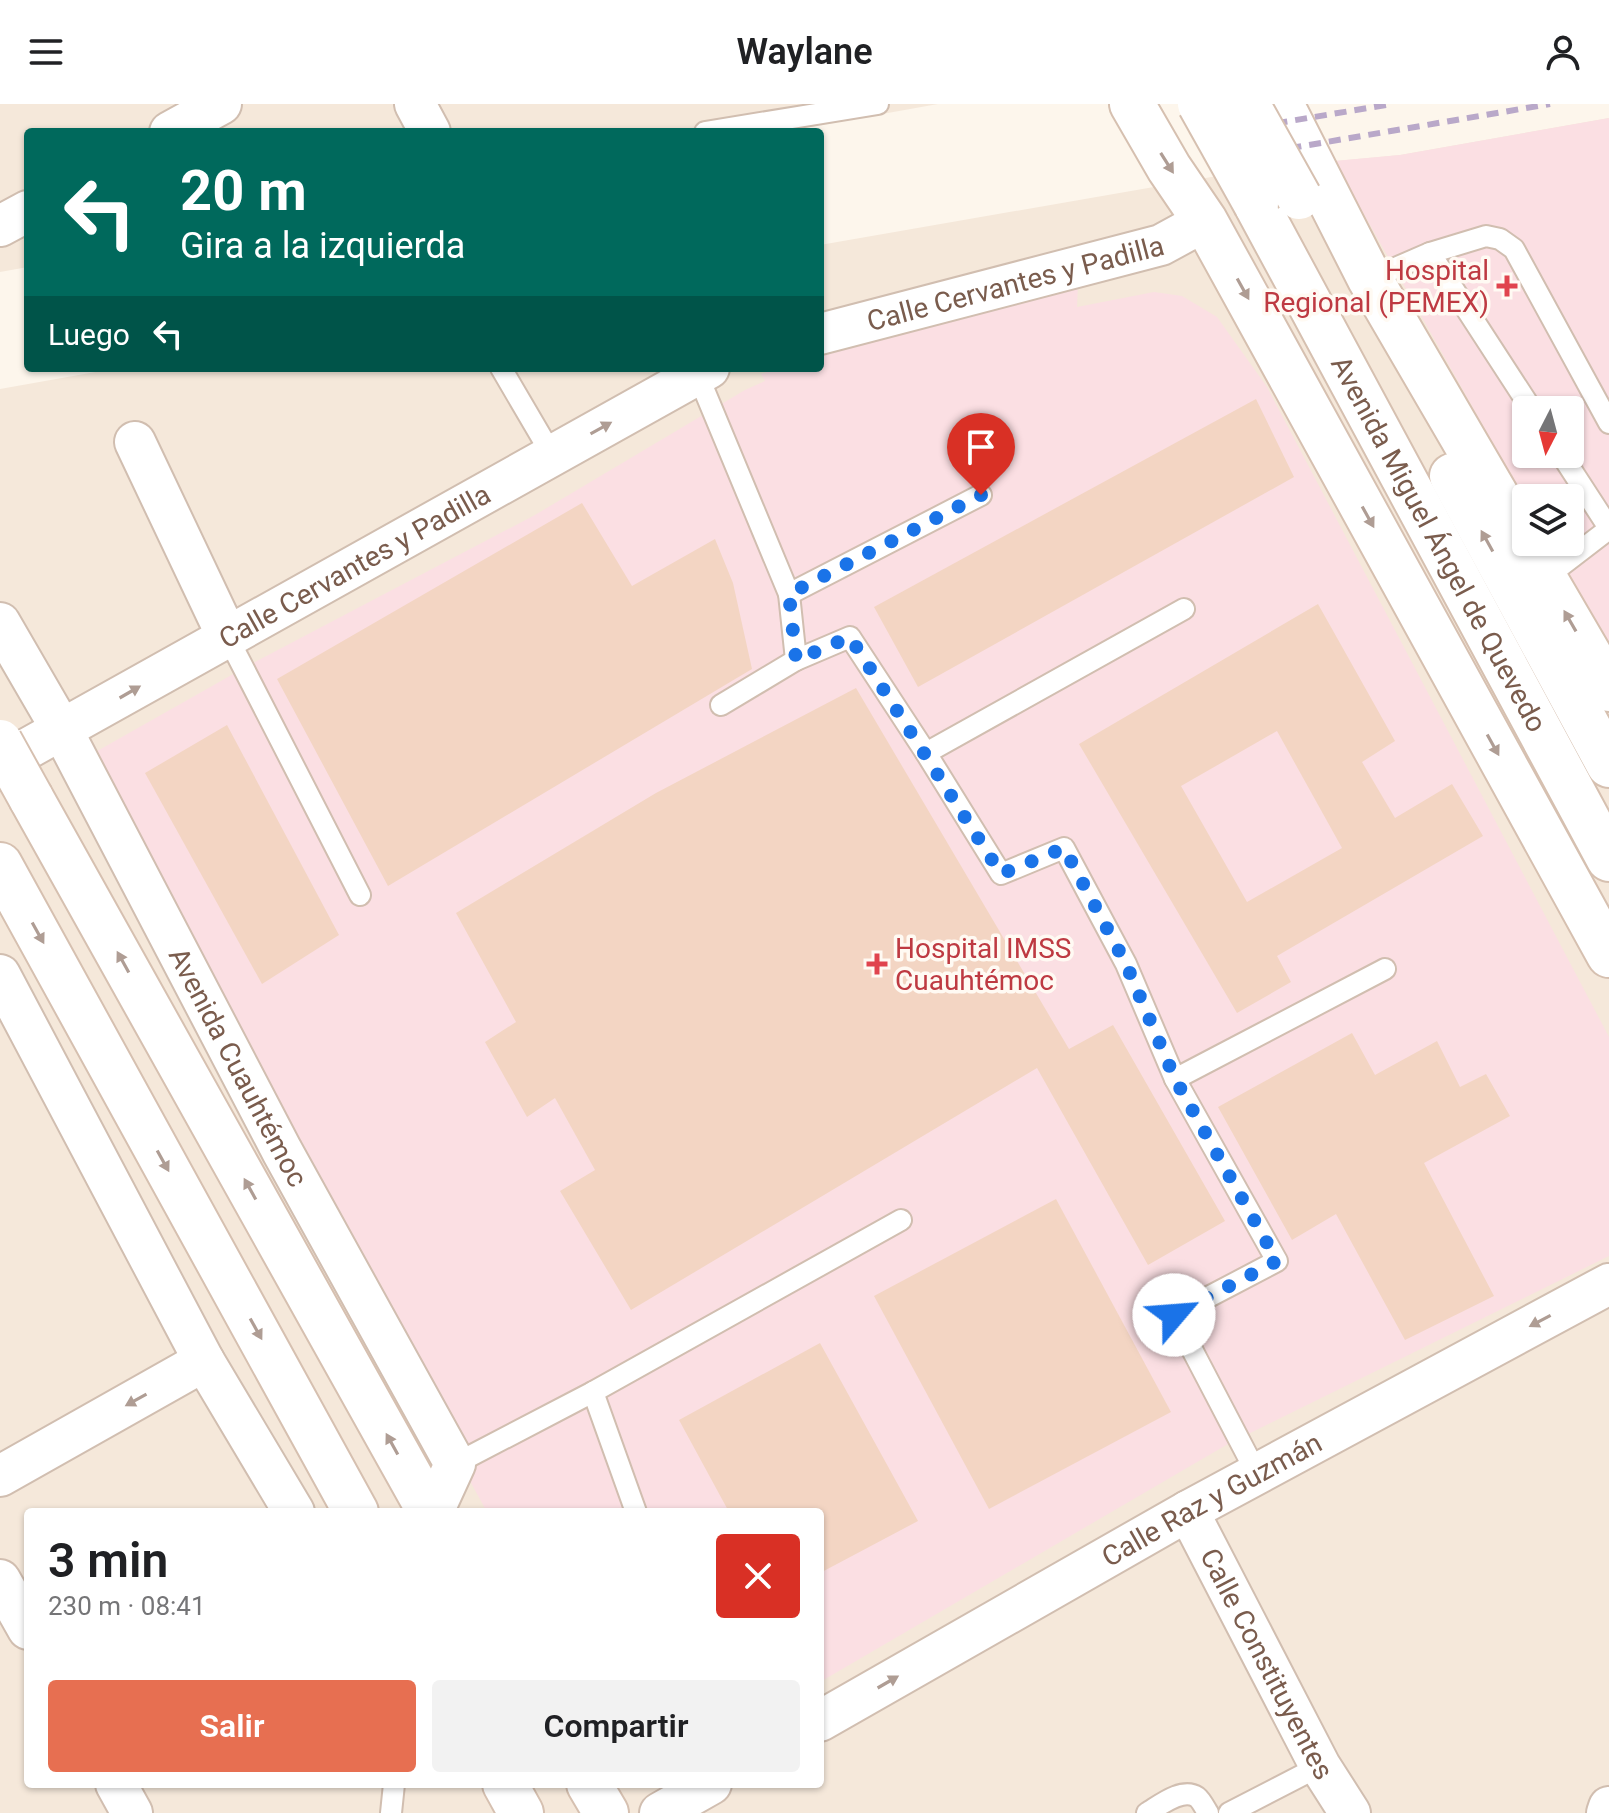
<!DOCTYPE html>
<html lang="es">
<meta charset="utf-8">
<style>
body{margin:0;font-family:Roboto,sans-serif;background:#f2f2f2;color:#202124;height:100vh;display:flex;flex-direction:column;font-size:30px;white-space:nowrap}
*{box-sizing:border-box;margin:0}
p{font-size:26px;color:#757577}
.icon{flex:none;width:44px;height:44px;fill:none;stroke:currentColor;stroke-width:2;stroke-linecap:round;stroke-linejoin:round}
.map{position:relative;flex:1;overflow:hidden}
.details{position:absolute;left:24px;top:1404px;width:800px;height:280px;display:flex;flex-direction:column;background:#fff;border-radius:8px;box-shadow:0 2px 6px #0004}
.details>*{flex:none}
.top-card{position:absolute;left:24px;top:24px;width:800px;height:244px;border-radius:8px;box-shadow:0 2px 6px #0004;background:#00695c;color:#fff;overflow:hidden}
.needle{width:52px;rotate:186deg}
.tools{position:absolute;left:1512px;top:292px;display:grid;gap:16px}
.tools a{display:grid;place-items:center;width:72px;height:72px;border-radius:8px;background:#fff;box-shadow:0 2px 6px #0004;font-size:40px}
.pin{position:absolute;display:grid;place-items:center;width:68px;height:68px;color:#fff;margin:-82px -34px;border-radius:50% 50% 50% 0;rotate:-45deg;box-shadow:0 0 8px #0007}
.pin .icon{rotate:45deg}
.me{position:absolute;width:88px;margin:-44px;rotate:63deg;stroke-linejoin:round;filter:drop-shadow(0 0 6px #0008)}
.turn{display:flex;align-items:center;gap:28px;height:168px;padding:0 24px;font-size:36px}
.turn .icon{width:104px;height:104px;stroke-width:2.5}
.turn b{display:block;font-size:56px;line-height:68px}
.then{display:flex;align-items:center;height:76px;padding:0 24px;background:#0003;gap:16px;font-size:30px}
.round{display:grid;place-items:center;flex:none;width:84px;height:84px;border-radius:8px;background:#f2f2f2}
.head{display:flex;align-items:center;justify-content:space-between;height:136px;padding:0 24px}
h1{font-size:48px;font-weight:600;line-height:60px}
.button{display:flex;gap:16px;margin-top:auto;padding:16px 24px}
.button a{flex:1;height:92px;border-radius:8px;background:#e76f51;color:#fff;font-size:32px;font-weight:600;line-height:92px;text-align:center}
.button a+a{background:#f2f2f2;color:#202124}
header{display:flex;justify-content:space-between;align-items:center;height:104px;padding:0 24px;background:#fff;font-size:36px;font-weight:600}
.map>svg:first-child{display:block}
</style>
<header><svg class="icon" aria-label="menu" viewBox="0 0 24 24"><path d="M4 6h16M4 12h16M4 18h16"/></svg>Waylane<svg class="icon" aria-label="person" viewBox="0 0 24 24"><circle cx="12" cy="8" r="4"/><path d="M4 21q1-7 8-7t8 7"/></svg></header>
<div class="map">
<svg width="1609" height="1709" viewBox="0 0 1609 1709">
<rect width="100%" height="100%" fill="#fdf6ec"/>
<!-- residential -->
<g fill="#f5e8da" fill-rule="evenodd">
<polygon points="0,0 938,0 782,28 28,28 28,163 0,168"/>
<path d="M1609 14V1709H0V285L118 264H820V141L1263 64 1400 51ZM1526 306H1570V350H1526ZM1526 394H1570V438H1526ZM28 1408H820V1680H28Z"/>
</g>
<!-- medical -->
<g fill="#fbdfe3" fill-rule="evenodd">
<path d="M1609 14V546L1548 438H1570V394H1526V398L1334 57 1400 51ZM1526 306H1570V350H1526Z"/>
<polygon points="1079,158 1077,203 1154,188 1182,192 1217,213 1267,283 1609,933 1609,1152 1228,1340 820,1578 820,1408 487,1408 76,659 251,560 535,411 745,286 765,277 761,270 778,264 820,264 820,248"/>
</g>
<!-- building -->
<g fill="#f3d5c3" fill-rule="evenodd">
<polygon points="1256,295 1294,373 918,583 874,503"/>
<polygon points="582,399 632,482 715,435 733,479 752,565 388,782 277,575"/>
<path d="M1318 500 1395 637 1362 658 1395 714 1452 680 1483 732 1277 852 1291 878 1237 909 1079 640ZM1277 627 1342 744 1247 798 1181 682Z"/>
<polygon points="856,584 1069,945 1113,921 1225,1117 1148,1161 1037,964 631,1206 560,1087 595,1066 555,994 527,1013 485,938 516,918 456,809 656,689"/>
<polygon points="227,621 339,831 262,880 145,669"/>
<polygon points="1352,929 1375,971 1437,937 1460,983 1486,970 1510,1012 1424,1059 1494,1192 1405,1236 1336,1110 1292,1136 1218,1003"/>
<polygon points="1056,1095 1171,1308 989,1405 874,1192"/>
<polygon points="820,1239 918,1417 820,1469 820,1408 729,1408 679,1316"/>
</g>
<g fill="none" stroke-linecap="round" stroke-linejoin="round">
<defs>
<g id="service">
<polyline points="705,28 878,0"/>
<polyline points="1430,149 1532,306"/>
<polyline points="1370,175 1430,149 1486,132 1500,135 1514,145 1609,319"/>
<polyline points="501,264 552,351"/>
<polyline points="697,269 789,490 981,391"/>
<polyline points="1561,350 1609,424"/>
<polyline points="1545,474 1609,425"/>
<polyline points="789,490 796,556 850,533 926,649 1184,505"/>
<polyline points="227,532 360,791"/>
<polyline points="721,601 796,556"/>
<polyline points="926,649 1001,770 1064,744 1126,860 1175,975 1277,1157 1174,1211 1257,1370"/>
<polyline points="1175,975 1385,865"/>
<polyline points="593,1288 636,1408"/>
<polyline points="455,1360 593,1288 901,1116"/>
<polyline points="391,1709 394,1680"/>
<path d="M1147 1709C1159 1702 1182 1683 1197 1693 1201 1696 1205 1704 1208 1709"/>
<polyline points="1229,1709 1320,1662"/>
</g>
<g id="minor">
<polyline points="415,0 430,28"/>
<polyline points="170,28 221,0"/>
<polyline points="0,122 28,107"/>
<path id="s1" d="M820 230 1161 141 1205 117"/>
<polyline points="135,338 227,532"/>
<path id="s2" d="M0 519 62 626 282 1047 455 1360 433 1408"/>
<path id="s3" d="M0 660 709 264"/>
<polyline points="0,871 204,1257 294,1408"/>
<polyline points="0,1372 204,1257"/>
<path id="s4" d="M1188 1407 1320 1662 1350 1709"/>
<polyline points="0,1476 28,1525"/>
<path id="s5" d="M820 1617 1188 1407 1609 1180"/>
<polyline points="116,1680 132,1709"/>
<polyline points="660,1709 711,1680"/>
<polyline points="1607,1709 1609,1703"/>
</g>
<g id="secondary">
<polyline points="1132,0 1169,64 1205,117 1609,851"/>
<polyline points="1281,0 1370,175 1609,585"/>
<path id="s6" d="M1256 100 1609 755"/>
<polyline points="1452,372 1609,661"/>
<polyline points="31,694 430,1408"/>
<polyline points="0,761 356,1408"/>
<polyline points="505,1680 521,1709"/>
<polyline points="589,1680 606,1709"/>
</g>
</defs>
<!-- service casing -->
<use href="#service" stroke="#d1beb0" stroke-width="24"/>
<!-- minor casing -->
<use href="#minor" stroke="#d1beb0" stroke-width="44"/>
<!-- secondary casing -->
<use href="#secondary" stroke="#d6c0b0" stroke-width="48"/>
<!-- service -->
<use href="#service" stroke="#fff" stroke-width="20"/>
<!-- minor -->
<use href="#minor" stroke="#fff" stroke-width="40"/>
<!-- secondary -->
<use href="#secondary" stroke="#fff" stroke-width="44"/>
<!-- rail -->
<g stroke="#b9a8c9" stroke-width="6" stroke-dasharray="12 8" stroke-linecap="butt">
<polyline points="1225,0 1226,0"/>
<polyline points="1236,26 1392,0"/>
<polyline points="1250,51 1550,0"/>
</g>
<defs>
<g id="secondary-bridge">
<polyline points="1200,0 1256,100"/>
<polyline points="1247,0 1299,93"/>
<polyline points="0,638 31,694"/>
</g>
</defs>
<!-- secondary-bridge casing -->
<use href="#secondary-bridge" stroke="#d6c0b0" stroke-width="48" stroke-linecap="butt"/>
<!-- secondary-bridge -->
<use href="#secondary-bridge" stroke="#fff" stroke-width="44"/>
</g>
<!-- one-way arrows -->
<defs><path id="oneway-solid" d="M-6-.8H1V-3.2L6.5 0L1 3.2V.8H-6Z" transform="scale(2)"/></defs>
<g fill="#af9d94">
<use href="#oneway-solid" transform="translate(1167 59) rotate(58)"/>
<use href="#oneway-solid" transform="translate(1243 185) rotate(61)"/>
<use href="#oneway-solid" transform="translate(601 324) rotate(-29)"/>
<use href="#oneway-solid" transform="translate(1368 413) rotate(61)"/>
<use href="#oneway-solid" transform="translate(1487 437) rotate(-119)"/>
<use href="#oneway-solid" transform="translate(1570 517) rotate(-120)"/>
<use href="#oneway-solid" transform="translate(130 588) rotate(-30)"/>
<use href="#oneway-solid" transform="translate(1493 641) rotate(61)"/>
<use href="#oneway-solid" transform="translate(38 829) rotate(61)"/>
<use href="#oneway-solid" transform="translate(123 858) rotate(-119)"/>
<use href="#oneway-solid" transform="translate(163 1057) rotate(61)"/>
<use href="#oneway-solid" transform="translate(250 1085) rotate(-119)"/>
<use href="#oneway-solid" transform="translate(1540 1217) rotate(152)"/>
<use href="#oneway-solid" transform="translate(256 1225) rotate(61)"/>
<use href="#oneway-solid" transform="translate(136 1296) rotate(151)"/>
<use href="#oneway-solid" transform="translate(392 1340) rotate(-119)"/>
<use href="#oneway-solid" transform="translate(888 1578) rotate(-30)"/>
</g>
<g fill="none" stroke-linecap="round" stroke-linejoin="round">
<!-- route -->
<polyline stroke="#1a73e8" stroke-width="14" stroke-dasharray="0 25.2" points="981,391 789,490 796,556 850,533 1001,770 1064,744 1126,860 1175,975 1277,1157 1174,1211"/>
</g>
<!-- markers -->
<g fill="#e0444e" stroke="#fffaf3" stroke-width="3">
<path d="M1503 170h8v8h8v8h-8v8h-8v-8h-8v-8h8z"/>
<path d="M873 848h8v8h8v8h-8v8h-8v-8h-8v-8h8z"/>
</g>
<g text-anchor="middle" stroke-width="7" stroke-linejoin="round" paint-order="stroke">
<!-- health labels -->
<g font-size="28" fill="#be3a42" stroke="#fffaf3" text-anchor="end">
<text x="1489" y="176">Hospital<tspan x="1489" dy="32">Regional (PEMEX)</tspan></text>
<text x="895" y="854" text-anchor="start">Hospital IMSS<tspan x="895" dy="32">Cuauhtémoc</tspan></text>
</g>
<!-- street labels -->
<g font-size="28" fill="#7a5c4d" stroke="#fffaf3">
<text dy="10" stroke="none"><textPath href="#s1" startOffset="202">Calle Cervantes y Padilla</textPath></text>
<text dy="10" stroke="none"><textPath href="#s6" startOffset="386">Avenida Miguel Ángel de Quevedo</textPath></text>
<text dy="10" stroke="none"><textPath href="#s3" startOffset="406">Calle Cervantes y Padilla</textPath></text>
<text dy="10" stroke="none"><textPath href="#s2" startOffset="504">Avenida Cuauhtémoc</textPath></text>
<text dy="10" stroke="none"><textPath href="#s5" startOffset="450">Calle Raz y Guzmán</textPath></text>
<text dy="10" stroke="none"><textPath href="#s4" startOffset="172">Calle Constituyentes</textPath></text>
</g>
</g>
</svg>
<div class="tools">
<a><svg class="needle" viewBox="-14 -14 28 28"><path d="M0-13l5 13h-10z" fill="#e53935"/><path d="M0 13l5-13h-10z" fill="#757577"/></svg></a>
<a><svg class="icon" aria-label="layers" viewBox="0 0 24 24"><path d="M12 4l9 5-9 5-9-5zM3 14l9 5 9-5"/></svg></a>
</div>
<div class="pin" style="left:981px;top:391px;background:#d93025"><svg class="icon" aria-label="arrive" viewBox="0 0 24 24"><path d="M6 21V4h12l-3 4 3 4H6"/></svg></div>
<svg class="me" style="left:1174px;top:1211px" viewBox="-20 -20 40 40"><circle r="19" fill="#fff"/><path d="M0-13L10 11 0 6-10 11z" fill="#1a73e8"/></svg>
<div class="top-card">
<div class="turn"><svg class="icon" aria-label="left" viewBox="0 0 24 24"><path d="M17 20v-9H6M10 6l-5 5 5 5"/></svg><div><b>20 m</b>Gira a la izquierda</div></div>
<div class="then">Luego<svg class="icon" aria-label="left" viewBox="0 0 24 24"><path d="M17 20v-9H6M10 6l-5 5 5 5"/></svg></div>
</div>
<section class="details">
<div class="head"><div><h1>3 min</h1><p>230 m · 08:41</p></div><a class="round" style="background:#d93025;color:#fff"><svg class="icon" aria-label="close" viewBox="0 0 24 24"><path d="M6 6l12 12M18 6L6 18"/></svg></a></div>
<div class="button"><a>Salir</a><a>Compartir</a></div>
</section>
</div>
